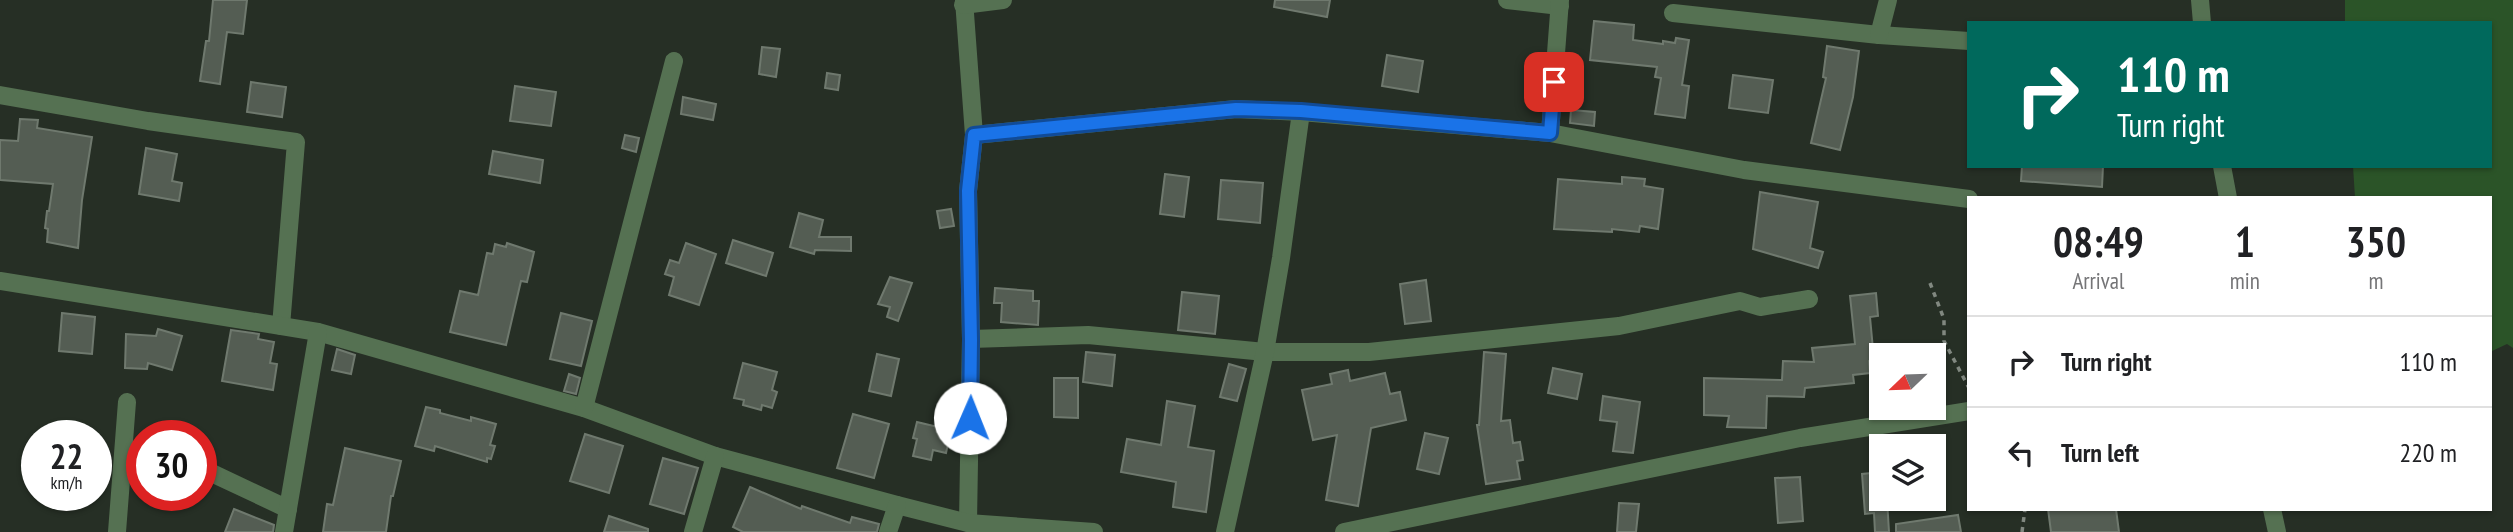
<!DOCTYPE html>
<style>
body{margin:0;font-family:"PT Sans Narrow",sans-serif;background:#f2f2f2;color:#202124;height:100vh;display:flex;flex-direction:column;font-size:26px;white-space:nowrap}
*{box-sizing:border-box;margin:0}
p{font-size:23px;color:#757577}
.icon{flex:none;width:38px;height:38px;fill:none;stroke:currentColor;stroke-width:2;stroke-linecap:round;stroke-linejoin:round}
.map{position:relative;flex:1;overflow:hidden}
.panel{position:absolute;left:1967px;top:196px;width:525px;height:315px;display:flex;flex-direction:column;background:#fff;border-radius:0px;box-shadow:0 2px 5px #0004}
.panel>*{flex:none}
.hud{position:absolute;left:1967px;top:21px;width:525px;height:147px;border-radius:0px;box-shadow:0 2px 5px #0004;background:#00695c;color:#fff;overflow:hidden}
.needle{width:46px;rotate:247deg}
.controls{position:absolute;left:1869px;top:343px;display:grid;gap:14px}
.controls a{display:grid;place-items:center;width:77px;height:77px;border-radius:0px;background:#fff;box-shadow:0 2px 5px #0004;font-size:35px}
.speed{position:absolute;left:21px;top:420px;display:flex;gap:14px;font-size:35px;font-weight:700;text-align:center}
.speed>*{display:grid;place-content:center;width:91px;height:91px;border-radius:50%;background:#fff;box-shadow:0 2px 5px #0004;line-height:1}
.speed small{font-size:18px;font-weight:400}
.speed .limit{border:10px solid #d22;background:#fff;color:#111}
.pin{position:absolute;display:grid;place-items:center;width:60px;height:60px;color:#fff;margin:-30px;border-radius:14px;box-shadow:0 4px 10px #0006}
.me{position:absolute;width:77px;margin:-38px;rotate:1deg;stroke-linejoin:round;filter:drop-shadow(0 0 5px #0008)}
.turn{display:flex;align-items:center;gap:24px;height:147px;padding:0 35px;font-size:32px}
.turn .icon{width:91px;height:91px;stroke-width:2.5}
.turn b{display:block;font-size:49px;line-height:60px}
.eta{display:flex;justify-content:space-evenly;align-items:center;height:119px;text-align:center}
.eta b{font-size:42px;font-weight:700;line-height:49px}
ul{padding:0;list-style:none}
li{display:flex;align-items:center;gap:21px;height:91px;padding:0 35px;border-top:2px solid #e0e0e0}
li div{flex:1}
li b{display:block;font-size:26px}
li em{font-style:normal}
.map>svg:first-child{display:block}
</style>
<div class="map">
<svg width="2513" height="532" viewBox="0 0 2513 532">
<rect width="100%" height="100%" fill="#262f25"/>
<!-- green -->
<polygon fill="#2b5428" points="2345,0 2513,0 2513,348 2507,344 2490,352 2490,198 2355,198 2353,166 2490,166 2490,23 2345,23"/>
<!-- building -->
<g fill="#545d53" stroke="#6f796e" stroke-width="2">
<polygon points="213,0 247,0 243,34 227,32 220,84 200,81 206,41 209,41"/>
<polygon points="1275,0 1330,0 1327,17 1274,7"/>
<polygon points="1594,21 1634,25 1633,40 1663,44 1663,41 1675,43 1676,38 1689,40 1682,85 1689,86 1685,118 1655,114 1661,78 1655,77 1657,67 1590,60"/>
<polygon points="1827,46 1859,51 1853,97 1840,150 1811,143 1826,78 1823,77"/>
<polygon points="762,47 780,49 776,77 759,74"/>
<polygon points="1387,55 1423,61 1418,92 1382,86"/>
<polygon points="827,73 840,75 838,90 825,88"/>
<polygon points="1733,75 1773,80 1768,113 1729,108"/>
<polygon points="251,82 286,87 282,117 247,112"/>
<polygon points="515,86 556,92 551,126 510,121"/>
<polygon points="683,97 716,104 713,120 681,114"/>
<polygon points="1571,110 1595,112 1594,126 1570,123"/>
<polygon points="20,119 38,120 37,128 92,137 82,200 78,248 47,242 48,229 45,228 47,211 49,211 53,184 0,180 0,140 18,141"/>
<polygon points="625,135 639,138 636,152 622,148"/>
<polygon points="146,148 177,154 172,181 182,183 179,201 139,194"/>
<polygon points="493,151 543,160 540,183 489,174"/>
<polygon points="2022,166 2103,166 2102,187 2021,181"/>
<polygon points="1165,174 1189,177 1184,217 1160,214"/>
<polygon points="1622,177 1645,179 1644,186 1663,189 1658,229 1640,226 1639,232 1612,229 1612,232 1554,229 1558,179 1622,184"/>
<polygon points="1221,180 1263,183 1260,223 1218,219"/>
<polygon points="1760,192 1818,202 1810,248 1823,252 1818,268 1753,249"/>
<polygon points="951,209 954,226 940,228 937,211"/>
<polygon points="799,213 823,220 819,237 851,237 851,251 815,250 814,254 790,247"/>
<polygon points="733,240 773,253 766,276 726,263"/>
<polygon points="507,243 534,252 527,282 521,281 506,345 450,332 460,291 478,295 487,253 493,254 495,244 506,247"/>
<polygon points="686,243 716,254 699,305 669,295 674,277 665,274 670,260 679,263"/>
<polygon points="890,277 912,283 898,321 887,317 890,307 878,304"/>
<polygon points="1426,280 1431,321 1405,324 1400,284"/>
<polygon points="995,288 1033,291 1033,301 1039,301 1038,325 1001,322 1002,303 994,303"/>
<polygon points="1182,292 1219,296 1215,334 1178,330"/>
<polygon points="1876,293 1878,316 1870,317 1874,360 1869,361 1870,373 1853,375 1854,383 1805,388 1804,397 1767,396 1766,428 1727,427 1729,416 1704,415 1704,378 1782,380 1783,361 1814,362 1812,348 1855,344 1850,296"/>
<polygon points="62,313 95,317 92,354 59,351"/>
<polygon points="561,313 592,321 581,366 550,359"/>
<polygon points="158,329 182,336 172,370 148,363 147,369 125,368 126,334 156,336"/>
<polygon points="231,330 259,334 258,339 274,342 270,363 277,364 273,390 222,381"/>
<polygon points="337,349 355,355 351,374 332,370"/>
<polygon points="1086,352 1115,355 1112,386 1083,382"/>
<polygon points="1484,352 1506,354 1501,421 1510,420 1513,443 1520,442 1523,460 1517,461 1520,479 1486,484 1477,425 1479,425"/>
<polygon points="877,354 899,359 891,396 869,391"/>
<polygon points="743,363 777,372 772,390 777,392 772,408 762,405 761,410 743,405 744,400 734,398"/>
<polygon points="1229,364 1246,369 1237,401 1220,397"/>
<polygon points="1553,368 1582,374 1577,399 1548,393"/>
<polygon points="1348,370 1350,381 1385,373 1390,394 1400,392 1406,420 1371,428 1358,506 1326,500 1337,435 1313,440 1302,390 1332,384 1330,374"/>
<polygon points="569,374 580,378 576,394 564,391"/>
<polygon points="1054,378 1078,378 1078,418 1054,417"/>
<polygon points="1603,396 1640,402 1633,453 1613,451 1617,422 1600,420"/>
<polygon points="1167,401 1195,406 1188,447 1214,451 1206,512 1173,507 1176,482 1121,472 1127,439 1161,445"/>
<polygon points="426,407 440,410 440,413 471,421 471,417 496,424 490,445 495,446 491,459 487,458 487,462 435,446 434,451 415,446"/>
<polygon points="853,414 889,424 874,478 837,468"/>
<polygon points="917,422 938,427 937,432 950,435 946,453 933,450 931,460 913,456 917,439 913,438"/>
<polygon points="1425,433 1448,438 1439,474 1417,469"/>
<polygon points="585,434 623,446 609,493 570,481"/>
<polygon points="345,448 401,461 393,496 391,496 386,532 323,532 327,504 333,505"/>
<polygon points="663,458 698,468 684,514 650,504"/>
<polygon points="1881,472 1881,499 1887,499 1889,532 1875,532 1874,513 1865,514 1862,474"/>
<polygon points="1800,477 1803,521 1778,523 1775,478"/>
<polygon points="750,487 801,509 802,506 850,523 852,517 879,524 877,532 743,532 733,527"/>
<polygon points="1619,503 1639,504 1636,532 1617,532"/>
<polygon points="234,509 274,525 273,532 225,532"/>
<polygon points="2048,509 2116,509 2119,532 2051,532"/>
<polygon points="1958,515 1961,532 1896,532 1896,524"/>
<polygon points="609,516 648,529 648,532 604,532"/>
</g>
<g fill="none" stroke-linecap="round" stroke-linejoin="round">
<!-- path -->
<g stroke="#818880" stroke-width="3.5" stroke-dasharray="5 5" stroke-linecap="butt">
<polyline points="1930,283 1944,319 1944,341 1969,388"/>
<polyline points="2022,532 2025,509"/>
</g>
<!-- minor -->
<g stroke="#557152" stroke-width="18">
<polyline points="964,0 974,135 968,191 971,339 968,523"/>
<polyline points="1507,0 1560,6"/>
<polyline points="2200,0 2202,23"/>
<polyline points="963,5 1003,0"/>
<polyline points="1673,13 1879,35 1969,41"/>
<polyline points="1879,35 1888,0"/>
<polyline points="0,95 148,121 296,142 281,326"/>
<polyline points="1550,133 1560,0"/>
<polyline points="974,135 1236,109 1301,112 1550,133 1744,170 1969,199"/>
<polyline points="2222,166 2228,198"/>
<polyline points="0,281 318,332 584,408 715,456 897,505 968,523 1094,532"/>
<polyline points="971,339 1088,335 1265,352 1369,352 1619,326 1740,301 1760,307 1809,299"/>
<polyline points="584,408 674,61"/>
<polyline points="201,468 288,509"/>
<polyline points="2272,509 2277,532"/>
<polyline points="117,532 127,402"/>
<polyline points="284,532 318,332"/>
<polyline points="693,532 715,456"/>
<polyline points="888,532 897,505"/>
<polyline points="1225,532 1265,352 1281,258 1301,112"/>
<polyline points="1344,532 1800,438 1969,411"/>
</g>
</g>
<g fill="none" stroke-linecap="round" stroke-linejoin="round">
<defs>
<polyline id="route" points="970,418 971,340 968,191 974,135 1236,109 1301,111 1550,133 1554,82"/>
</defs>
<!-- route casing -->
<use href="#route" stroke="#114b97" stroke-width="18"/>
<!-- route -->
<use href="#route" stroke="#1a73e8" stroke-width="12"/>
</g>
</svg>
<div class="controls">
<a><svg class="needle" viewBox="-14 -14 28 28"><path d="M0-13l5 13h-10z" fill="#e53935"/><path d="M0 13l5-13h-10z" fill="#757577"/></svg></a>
<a><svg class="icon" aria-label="layers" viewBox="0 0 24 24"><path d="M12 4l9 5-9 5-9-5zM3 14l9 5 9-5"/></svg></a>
</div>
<div class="speed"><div>22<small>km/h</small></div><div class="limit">30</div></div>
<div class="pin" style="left:1554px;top:82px;background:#d93025"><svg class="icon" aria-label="arrive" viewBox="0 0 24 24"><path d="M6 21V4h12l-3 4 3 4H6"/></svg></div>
<svg class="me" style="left:970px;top:418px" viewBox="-20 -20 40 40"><circle r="19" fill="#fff"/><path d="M0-13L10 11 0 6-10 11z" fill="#1a73e8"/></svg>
<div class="hud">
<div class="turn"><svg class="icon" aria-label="right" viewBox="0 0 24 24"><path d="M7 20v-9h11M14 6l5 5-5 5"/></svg><div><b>110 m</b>Turn right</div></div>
</div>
<section class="panel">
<div class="eta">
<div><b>08:49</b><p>Arrival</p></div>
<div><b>1</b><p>min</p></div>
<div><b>350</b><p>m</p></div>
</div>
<ul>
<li><svg class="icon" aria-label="right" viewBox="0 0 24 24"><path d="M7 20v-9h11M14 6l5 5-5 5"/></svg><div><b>Turn right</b></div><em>110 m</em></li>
<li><svg class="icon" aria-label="left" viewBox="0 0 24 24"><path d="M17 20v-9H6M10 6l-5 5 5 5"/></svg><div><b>Turn left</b></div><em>220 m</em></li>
</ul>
</section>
</div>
